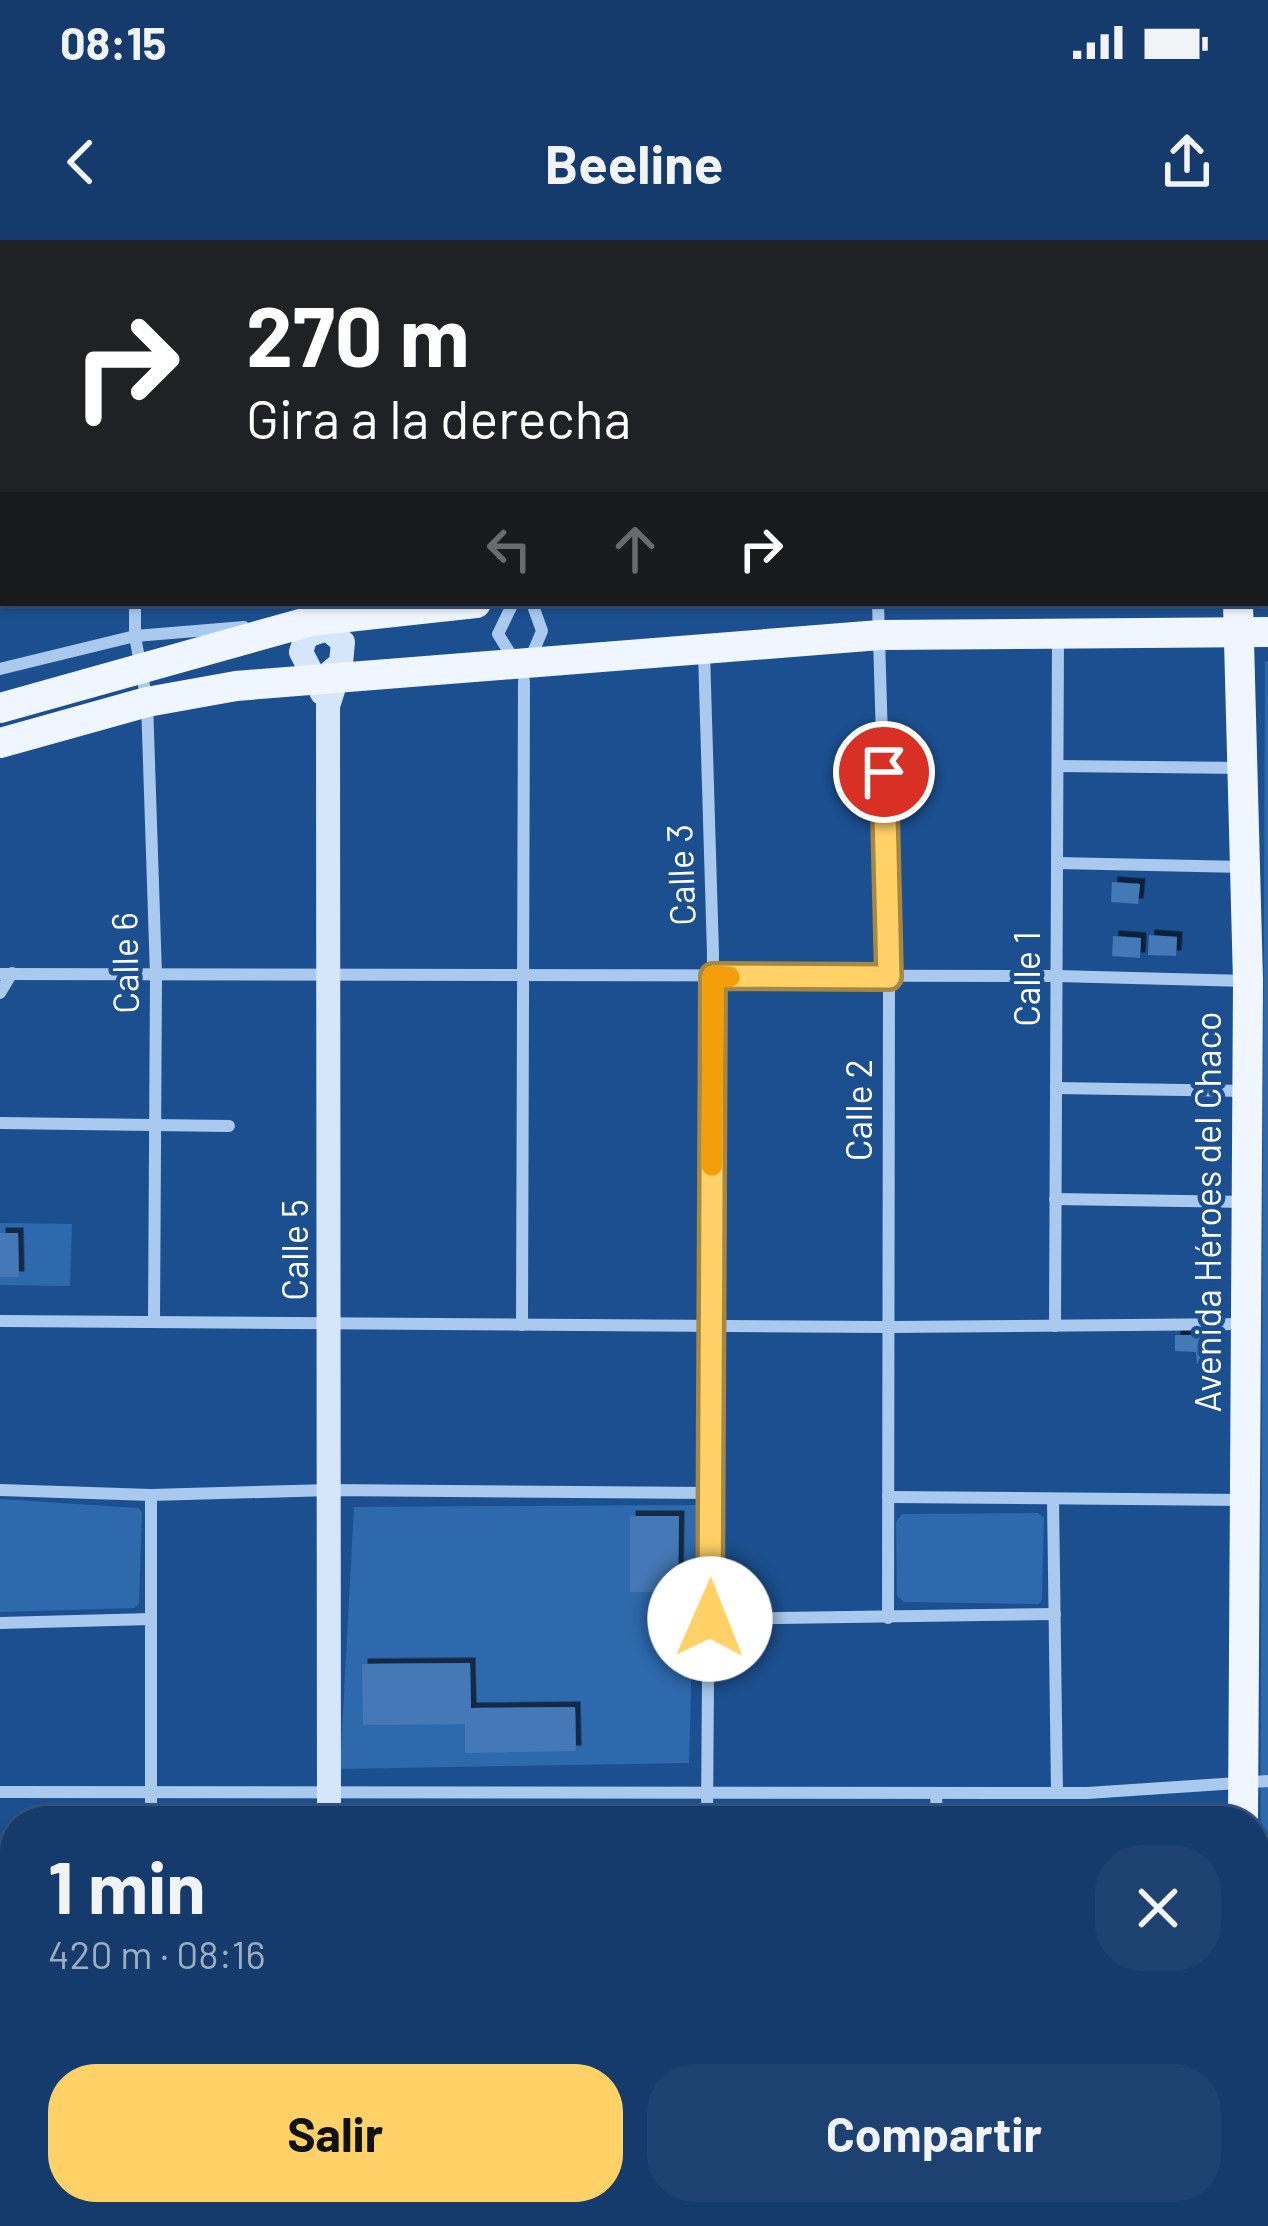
<!DOCTYPE html>
<html lang="es">
<meta charset="utf-8">
<style>
body{margin:0;font-family:Barlow,sans-serif;background:#1d4271;color:#f1f3f6;height:100vh;display:flex;flex-direction:column;font-size:45px;white-space:nowrap}
*{box-sizing:border-box;margin:0}
p{font-size:39px;color:#9dadc1}
.icon{flex:none;width:66px;height:66px;fill:none;stroke:currentColor;stroke-width:2;stroke-linecap:round;stroke-linejoin:round}
.map{position:relative;flex:1;overflow:hidden}
.side{position:absolute;left:0px;top:1566px;width:1269px;height:420px;display:flex;flex-direction:column;background:#143b6b;border-radius:48px 48px 0 0;box-shadow:0 3px 9px #0004,0 0 0 3px #33557e}
.side>*{flex:none}
.guide{position:absolute;left:0px;top:0px;width:1269px;height:366px;box-shadow:0 3px 9px #0004,0 0 0 3px #33557e;background:#202124;color:#fff;overflow:hidden}
.pin{position:absolute;display:grid;place-items:center;width:102px;height:102px;color:#fff;margin:-51px;border:6px solid #fff;border-radius:50%;box-shadow:0 3px 12px #0007}
.me{position:absolute;width:132px;margin:-66px;rotate:1deg;stroke-linejoin:round;filter:drop-shadow(0 0 9px #0008)}
.turn{display:flex;align-items:center;gap:42px;height:252px;padding:0 48px;font-size:54px}
.turn .icon{width:156px;height:156px;stroke-width:2.5}
.turn b{display:block;font-size:84px;line-height:102px}
.lanes{display:flex;align-items:center;height:114px;padding:0 48px;background:#0003;justify-content:center;gap:60px;direction:ltr}
.lanes .off{opacity:.35}
.round{display:grid;place-items:center;flex:none;width:126px;height:126px;border-radius:48px;background:#1d4271}
.headline{display:flex;align-items:center;justify-content:space-between;height:204px;padding:0 48px}
h1{font-size:72px;font-weight:700;line-height:90px}
.button{display:flex;gap:24px;margin-top:auto;padding:24px 48px}
.button a{flex:1;height:138px;border-radius:48px;background:#ffd166;color:#111;font-size:48px;font-weight:700;line-height:138px;text-align:center}
.button a+a{background:#1d4271;color:#f1f3f6}
.status{display:flex;justify-content:space-between;align-items:center;height:84px;padding:0 60px;background:#143b6b;direction:ltr}
.status svg{height:33px;fill:currentColor}
header{display:flex;justify-content:space-between;align-items:center;height:156px;padding:0 48px;background:#143b6b;font-size:54px;font-weight:700}
.map>svg:first-child{display:block}
</style>
<div class="status"><b>08:15</b><svg viewBox="0 0 49 12"><path d="M0 12V9h3v3zM5 12V6h3v6zM10 12V3h3v9zM15 12V0h3v12zM26 1h20v11H26zM47 4h2v5h-2z"/></svg></div>
<header><svg class="icon" aria-label="back" viewBox="0 0 24 24"><path d="M15 5l-7 7 7 7"/></svg>Beeline<svg class="icon" aria-label="share" viewBox="0 0 24 24"><path d="M12 15V3M7 8l5-5 5 5M5 13v7h14v-7"/></svg></header>
<div class="map">
<svg width="1268" height="1986" viewBox="0 0 1268 1986">
<defs>
<filter id="shadow"><feDropShadow dx="5.5" dy="-5.5" stdDeviation="0" flood-color="#0009"/></filter>
</defs>
<rect width="100%" height="100%" fill="#1b4f8f"/>
<!-- green -->
<g fill="#2e69ad">
<polygon points="1268,421 1268,1689 1260,1689 1265,422"/>
<polygon points="0,983 72,984 70,1046 0,1045"/>
<polygon points="0,1259 138,1268 142,1272 139,1364 134,1368 0,1372"/>
<polygon points="696,1265 689,1523 340,1529 354,1267"/>
<polygon points="1037,1273 1044,1277 1042,1360 1039,1364 904,1362 897,1356 896,1282 902,1274"/>
</g>
<!-- building -->
<g fill="#4478b7" filter="url(#shadow)">
<polygon points="1112,642 1140,644 1138,664 1111,662"/>
<polygon points="1149,695 1177,697 1176,716 1148,715"/>
<polygon points="1113,696 1141,698 1140,718 1112,716"/>
<polygon points="0,993 18,993 19,1037 0,1037"/>
<polygon points="1175,1095 1216,1095 1216,1124 1197,1124 1196,1112 1175,1111"/>
<polygon points="630,1276 679,1276 678,1352 630,1352"/>
<polygon points="470,1423 471,1468 575,1467 576,1511 465,1513 465,1484 363,1485 362,1424"/>
</g>
<g fill="none" stroke-linecap="round" stroke-linejoin="round">
<!-- minor -->
<g stroke="#a9c9ee" stroke-width="12">
<polyline points="133,0 133,3"/>
<polyline points="524,0 524,3"/>
<polyline points="1049,0 1049,3"/>
<polyline points="704,3 704,0"/>
<polyline points="882,3 882,0"/>
<polyline points="0,161 3,161"/>
<polyline points="135,363 135,396 147,462 156,735 154,1082"/>
<polyline points="513,363 498,394 516,423"/>
<polyline points="878,363 889,737 888,1378"/>
<polyline points="704,412 713,714 707,1581"/>
<polyline points="531,417 542,391 532,363"/>
<polyline points="0,429 135,396 244,387"/>
<polyline points="1058,526 1244,528"/>
<polyline points="1057,623 1244,627"/>
<polyline points="0,734 1057,736 1247,741"/>
<polyline points="0,753 12,733"/>
<polyline points="1056,848 1247,851"/>
<polyline points="0,883 229,886"/>
<polyline points="1055,959 1247,962"/>
<polyline points="0,1081 888,1087 1245,1084"/>
<polyline points="522,1085 524,441"/>
<polyline points="1055,1086 1058,397"/>
<polyline points="0,1250 151,1255 330,1250 711,1253"/>
<polyline points="888,1257 1245,1260"/>
<polyline points="1053,1259 1057,1553"/>
<polyline points="709,1379 1055,1374"/>
<polyline points="0,1383 151,1379"/>
<polyline points="0,1552 1087,1553 1268,1541"/>
<polyline points="936,1553 937,1581"/>
<polyline points="151,1581 151,1255"/>
<polyline points="0,1897 15,1897"/>
<polyline points="151,1971 151,1986"/>
<polyline points="942,1971 942,1986"/>
<polyline points="499,1986 501,1971"/>
<polyline points="708,1986 708,1971"/>
</g>
<!-- secondary -->
<g stroke="#d6e6fa" stroke-width="24">
<polyline points="326,3 326,0"/>
<polyline points="317,363 301,412 322,453"/>
<polyline points="307,396 327,389 343,402 341,423 330,432"/>
<polyline points="329,1581 328,466 341,425"/>
<polyline points="1254,1699 1268,1698"/>
<polyline points="0,1702 15,1702"/>
<polyline points="331,1986 331,1971"/>
</g>
<!-- primary -->
<g stroke="#f0f6ff" stroke-width="30">
<polyline points="1243,3 1243,0"/>
<polyline points="1266,325 1268,325"/>
<polyline points="1238,363 1248,741 1243,1581"/>
<polyline points="0,468 311,381 476,363"/>
<polyline points="0,503 147,462 236,446 880,395 1268,392"/>
<polyline points="1240,1971 1240,1986"/>
</g>
</g>
<g fill="none" stroke-linecap="round" stroke-linejoin="round">
<defs>
<polyline id="route" points="710,1379 713,736 889,737 884,532"/>
</defs>
<!-- route casing -->
<use href="#route" stroke="#a68842" stroke-width="30"/>
<!-- route -->
<use href="#route" stroke="#ffd166" stroke-width="21"/>
<!-- slow -->
<polyline stroke="#f59e0b" stroke-width="21" points="712,925 713,736 729,737"/>
</g>
<g text-anchor="middle" stroke-width="9" stroke-linejoin="round" paint-order="stroke">
<!-- street labels -->
<g font-size="36" fill="#fff" stroke="#1b4f8f">
<text transform="translate(681 635) rotate(-92)" y="13">Calle 3</text>
<text transform="translate(125 723) rotate(-91)" y="13">Calle 6</text>
<text transform="translate(1027 739) rotate(-90)" y="13">Calle 1</text>
<text transform="translate(859 870) rotate(-90)" y="13">Calle 2</text>
<text transform="translate(1208 972) rotate(-90)" y="13">Avenida Héroes del Chaco</text>
<text transform="translate(295 1010) rotate(-90)" y="13">Calle 5</text>
</g>
</g>
</svg>
<div class="pin" style="left:884px;top:532px;background:#d93025"><svg class="icon" aria-label="arrive" viewBox="0 0 24 24"><path d="M6 21V4h12l-3 4 3 4H6"/></svg></div>
<svg class="me" style="left:710px;top:1379px" viewBox="-20 -20 40 40"><circle r="19" fill="#fff"/><path d="M0-13L10 11 0 6-10 11z" fill="#ffd166"/></svg>
<div class="guide">
<div class="turn"><svg class="icon" aria-label="right" viewBox="0 0 24 24"><path d="M7 20v-9h11M14 6l5 5-5 5"/></svg><div><b>270 m</b>Gira a la derecha</div></div>
<div class="lanes"><svg class="icon off" aria-label="left" viewBox="0 0 24 24"><path d="M17 20v-9H6M10 6l-5 5 5 5"/></svg><svg class="icon off" aria-label="ahead" viewBox="0 0 24 24"><path d="M12 20V5M6 11l6-6 6 6"/></svg><svg class="icon" aria-label="right" viewBox="0 0 24 24"><path d="M7 20v-9h11M14 6l5 5-5 5"/></svg></div>
</div>
<section class="side">
<div class="headline"><div><h1>1 min</h1><p>420 m · 08:16</p></div><a class="round"><svg class="icon" aria-label="close" viewBox="0 0 24 24"><path d="M6 6l12 12M18 6L6 18"/></svg></a></div>
<div class="button"><a>Salir</a><a>Compartir</a></div>
</section>
</div>
